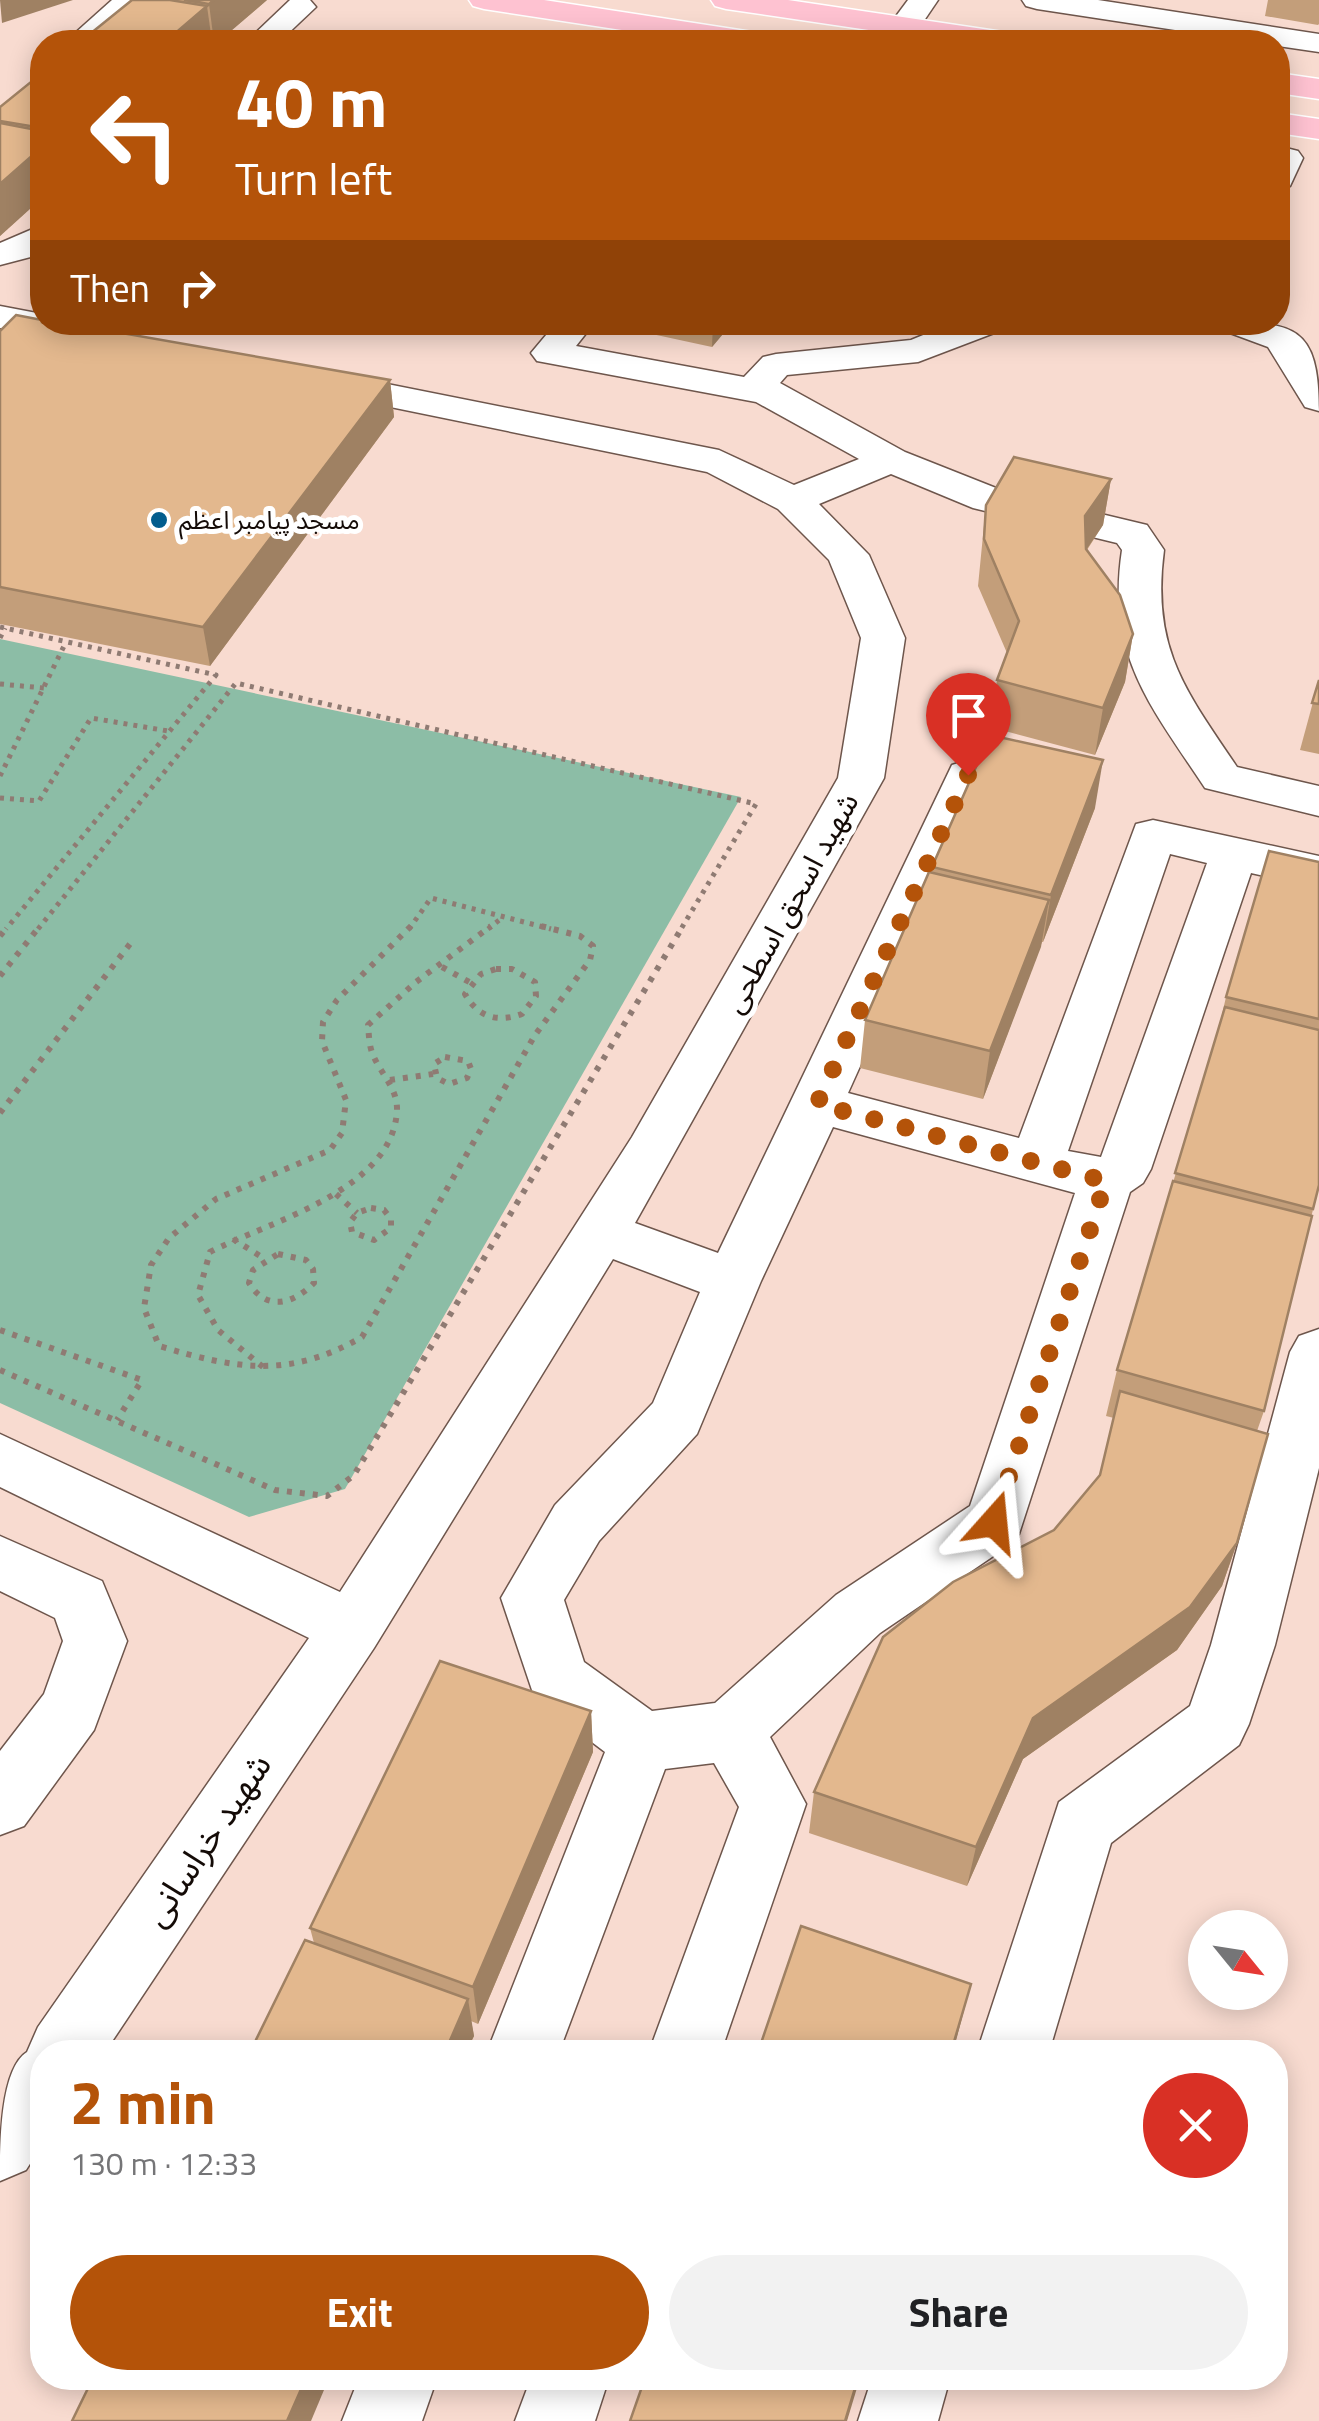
<!DOCTYPE html>
<meta charset="utf-8">
<style>
body{margin:0;font-family:"Titillium Web","Noto Sans Arabic",sans-serif;background:#f2f2f2;color:#202124;height:100vh;display:flex;flex-direction:column;font-size:38px;white-space:nowrap}
*{box-sizing:border-box;margin:0}
p{font-size:32px;color:#757577}
.icon{flex:none;width:55px;height:55px;fill:none;stroke:currentColor;stroke-width:2;stroke-linecap:round;stroke-linejoin:round}
.map{position:relative;flex:1;overflow:hidden}
.details{position:absolute;left:30px;top:2040px;width:1258px;height:350px;display:flex;flex-direction:column;background:#fff;border-radius:40px;box-shadow:0 5px 25px #0003}
.details>*{flex:none}
.guide{position:absolute;left:30px;top:30px;width:1260px;height:305px;border-radius:40px;box-shadow:0 5px 25px #0003;background:#b45309;color:#fff;overflow:hidden}
.needle{width:65px;rotate:120deg}
.tools{position:absolute;left:1188px;top:1910px;display:grid;gap:20px}
.tools a{display:grid;place-items:center;width:100px;height:100px;border-radius:50%;background:#fff;box-shadow:0 5px 25px #0003;font-size:50px}
.pin{position:absolute;display:grid;place-items:center;width:85px;height:85px;color:#fff;margin:-102px -42px;border-radius:50% 50% 50% 0;rotate:-45deg;box-shadow:0 0 10px #0007}
.pin .icon{rotate:45deg}
.me{position:absolute;width:110px;margin:-55px;rotate:18deg;stroke-linejoin:round;filter:drop-shadow(0 0 8px #0008)}
.turn{display:flex;align-items:center;gap:35px;height:210px;padding:0 40px;font-size:45px}
.turn .icon{width:130px;height:130px;stroke-width:2.5}
.turn b{display:block;font-size:70px;line-height:85px}
.then{display:flex;align-items:center;height:95px;padding:0 40px;background:#0003;gap:20px;font-size:38px}
.round{display:grid;place-items:center;flex:none;width:105px;height:105px;border-radius:52px;background:#f2f2f2}
.overview{display:flex;align-items:center;justify-content:space-between;height:170px;padding:0 40px}
h1{font-size:60px;font-weight:700;line-height:75px;color:#b45309}
.primary-button{display:flex;gap:20px;margin-top:auto;padding:20px 40px}
.primary-button a{flex:1;height:115px;border-radius:60px;background:#b45309;color:#fff;font-size:40px;font-weight:700;line-height:115px;text-align:center}
.primary-button a+a{background:#f2f2f2;color:#202124}
.map>svg:first-child{display:block}
</style>
<div class="map">
<svg width="1319" height="2421" viewBox="0 0 1319 2421">
<rect width="100%" height="100%" fill="#f8dbd0"/>
<!-- green -->
<polygon fill="#8cbda6" points="0,639 741,797 345,1489 249,1517 0,1403"/>
<g fill="none" stroke-linecap="round" stroke-linejoin="round">
<defs>
<g id="minor">
<polygon points="112,0 146,0 99,42 65,42"/>
<polygon points="290,0 310,0 316,7 279,42 246,42"/>
<polygon points="908,0 938,0 915,34 893,34 888,27"/>
<polygon points="1022,0 1098,0 1319,34 1319,52 1278,46 1278,42 1254,42 1037,9 1026,6"/>
<polygon points="1286,148 1298,151 1303,158 1290,186 1278,189 1278,150"/>
<polygon points="42,225 42,254 0,265 0,243"/>
<polygon points="0,306 42,314 42,322 99,326 105,334 99,342 86,345 0,328"/>
<path d="M557 322H595L576 346 744 377 763 357 776 354 911 340 955 322H1007L1002 330 918 362 787 375 780 383 905 452 1001 490 1147 525 1164 550C1151 648 1185 690 1237 767L1319 786V816L1205 788C1150 705 1106 655 1122 550L1117 543 973 508 891 474 819 504 869 555 905 638 884 778 635 1223 718 1253 952 765 968 760 984 765 991 775 848 1093 1019 1138 1136 824 1153 820 1319 856V888L1251 873 1151 1169 1143 1183 1130 1192 1017 1540 880 1633 770 1737 806 1804 721 2052H649L739 1807 714 1763 665 1769 559 2052H487L605 1752 535 1699 501 1598 555 1505 653 1403 700 1292 613 1259 374 1648 105 2052H42V2145L26 2170 0 2181C0 2144 0 2069 27 2052L38 2027 309 1638 0 1487V1434L340 1592 632 1137 838 778 861 638 829 560 778 509 707 472 317 392 303 389 298 381 303 373 317 370 719 450 794 485 859 459 756 402 537 361 531 353ZM1170 854 1207 863 1101 1157 1068 1151ZM833 1127 1075 1193 970 1506 836 1595 715 1703 652 1711 584 1662 564 1600 599 1541 697 1434 761 1281Z"/>
<path d="M1217 322C1294 322 1319 325 1319 411L1305 407 1268 347 1222 330Z"/>
<polygon points="1319,1329 1319,1468 1275,1645 1249,1724 1239,1745 1111,1843 1049,2052 977,2052 1059,1802 1190,1706 1211,1645 1290,1352 1299,1336"/>
<polygon points="0,1536 102,1581 127,1641 94,1730 24,1826 0,1835 0,1751 44,1694 63,1641 55,1618 0,1591"/>
<polygon points="359,2378 437,2378 422,2421 342,2421"/>
<polygon points="531,2378 609,2378 595,2421 515,2421"/>
<polygon points="872,2378 950,2378 938,2421 858,2421"/>
</g>
<g id="major">
<polygon points="469,0 544,0 759,33 770,35 775,42 701,42 484,9 473,6"/>
<polygon points="711,0 788,0 1010,33 1021,35 1026,42 950,42 726,9 715,6"/>
<polygon points="1278,73 1319,79 1319,99 1278,93"/>
<polygon points="1278,113 1319,119 1319,139 1278,133"/>
</g>
</defs>
<!-- minor casing -->
<use href="#minor" stroke="#6e564c" stroke-width="3"/>
<!-- major casing -->
<use href="#major" stroke="#fff" stroke-width="3"/>
<!-- path-far1 -->
<g stroke="#8f7b73" stroke-width="5" stroke-dasharray="4 6" stroke-linecap="butt">
<polyline points="0,627 216,675 6,929"/>
<polyline points="0,638 5,628"/>
<polyline points="0,684 44,688"/>
<polyline points="0,776 66,642"/>
<polyline points="0,798 39,801 91,718 168,731"/>
<polyline points="38,929 236,683 756,804 681,929"/>
<polyline points="409,929 431,898 551,929"/>
<polyline points="488,929 503,917"/>
</g>
<!-- path -->
<g stroke="#8f7b73" stroke-width="6" stroke-dasharray="5 8" stroke-linecap="butt">
<path d="M411 926 337 1000 323 1022 322 1041 346 1100 342 1133 330 1150 216 1199 169 1238 151 1265 144 1308 159 1346C236 1369 289 1379 362 1337L535 1035 590 960 593 946 580 936 541 926"/>
<polyline points="0,936 8,926"/>
<polyline points="442,967 471,983"/>
<path d="M496 969H512L535 982 536 996 522 1014C497 1023 478 1017 465 994L481 974Z"/>
<polyline points="0,976 40,926"/>
<polygon points="445,1057 468,1061 471,1069 467,1078 449,1084 437,1078 434,1064"/>
<polyline points="390,1080 433,1074"/>
<polyline points="0,1113 133,940"/>
<polyline points="336,1194 357,1213"/>
<polygon points="371,1208 384,1210 391,1219 391,1228 374,1240 352,1232 350,1222 357,1213"/>
<polyline points="233,1239 265,1259"/>
<path d="M278 1254 306 1260 313 1269 314 1283C293 1304 267 1312 249 1283L253 1270Z"/>
<polyline points="0,1330 142,1380 117,1420"/>
<path d="M263 1367 218 1330 198 1295 210 1252C270 1221 392 1191 397 1111 398 1089 381 1074 373 1055 369 1046 369 1035 368 1025L416 982 491 926"/>
<polyline points="0,1370 275,1490 327,1496 354,1475 683,926"/>
</g>
<!-- minor -->
<use href="#minor" fill="#fff" fill-rule="evenodd"/>
<!-- major -->
<use href="#major" fill="#fec2d1" fill-rule="evenodd"/>
</g>
<!-- wall -->
<g fill="#c39e7a">
<polygon points="132,0 267,0 218,42 80,42"/>
<polygon points="1268,0 1319,0 1319,24 1318,25 1265,16"/>
<polygon points="42,73 42,198 0,236 0,107"/>
<polygon points="638,322 733,322 712,347 638,331"/>
<polygon points="0,331 390,380 394,417 210,666 0,624"/>
<polygon points="1111,479 1103,525 1087,550 1133,634 1125,682 1095,755 990,727 997,680 1007,653 978,586 986,505"/>
<polygon points="1319,680 1319,754 1300,750"/>
<polygon points="1095,808 1043,942 1042,942 983,1099 860,1068 865,1020 931,872 932,867"/>
<polygon points="1319,862 1319,1185 1264,1411 1257,1431 1237,1543 1222,1586 1177,1650 1023,1759 967,1886 809,1833 814,1792 1054,1530 1100,1475 1114,1418 1106,1416 1117,1370 1218,1032 1226,997"/>
<polygon points="591,1711 593,1752 478,2024 471,2021 474,2036 466,2052 250,2052 314,1943 310,1928"/>
</g>
<!-- shaded-wall -->
<g fill="#9f8163">
<polygon points="0,0 73,0 2,23"/>
<polygon points="214,0 267,0 218,42 214,42 209,4"/>
<polygon points="207,6 212,42 165,42"/>
<polygon points="42,147 42,198 0,236 0,184"/>
<polygon points="713,322 733,322 712,347"/>
<polygon points="390,380 394,417 210,666 203,627"/>
<polygon points="1111,479 1103,525 1078,562 1085,516"/>
<polygon points="1133,634 1125,682 1095,755 1103,708"/>
<polygon points="1103,760 1095,808 1043,942 1051,895"/>
<polygon points="1049,900 1041,947 983,1099 990,1051"/>
<polygon points="1237,1543 1222,1586 1177,1650 1023,1759 967,1886 976,1847 1033,1718"/>
<polygon points="591,1711 593,1752 478,2024 473,1987"/>
<polygon points="971,1984 953,2052 951,2052"/>
<polygon points="468,1999 474,2036 466,2052 445,2052"/>
<polygon points="306,2378 329,2378 311,2421 287,2421"/>
<polygon points="858,2378 860,2378 847,2421 845,2421"/>
</g>
<!-- building -->
<g fill="#e3b88e" stroke="#9f8163" stroke-width="2.5">
<polygon points="132,0 170,0 207,6 165,42 80,42"/>
<polygon points="184,0 214,0 209,4"/>
<polygon points="758,35 804,42 752,42"/>
<polygon points="42,73 42,128 0,121 0,107"/>
<polygon points="0,123 42,131 42,147 0,184"/>
<polygon points="16,315 42,320 42,322 59,322 390,380 203,627 0,587 0,331"/>
<polygon points="1014,457 1111,479 1085,516 1086,549 1120,595 1133,634 1103,708 997,680 1019,621 984,539 986,505"/>
<polygon points="1319,680 1319,704 1312,703"/>
<polygon points="990,735 1103,760 1051,895 932,867"/>
<polygon points="1269,851 1319,862 1319,1019 1226,997"/>
<polygon points="929,872 1049,900 990,1051 865,1020"/>
<polygon points="1225,1007 1319,1030 1319,1185 1313,1209 1175,1173"/>
<polygon points="1173,1181 1312,1216 1264,1411 1117,1370"/>
<polygon points="1120,1391 1268,1434 1237,1543 1190,1607 1033,1718 976,1847 814,1792 883,1637 953,1582 1054,1530 1100,1475"/>
<polygon points="440,1661 591,1711 473,1987 310,1928"/>
<polygon points="801,1926 971,1984 951,2052 758,2052"/>
<polygon points="305,1940 468,1999 445,2052 250,2052"/>
<polygon points="93,2378 306,2378 287,2421 72,2421"/>
<polygon points="645,2378 858,2378 845,2421 630,2421"/>
</g>
<g fill="none" stroke-linecap="round" stroke-linejoin="round">
<!-- route -->
<polyline stroke="#b45309" stroke-width="18" stroke-dasharray="0 32.4" points="968,775 817,1104 1106,1181 994,1522"/>
</g>
<!-- markers -->
<circle fill="#035d8e" stroke="#fff" stroke-width="4" cx="159" cy="520" r="10"/>
<g text-anchor="middle" stroke-width="10" stroke-linejoin="round" paint-order="stroke">
<!-- far-poi labels -->
<g font-size="25" fill="#140b07" stroke="#fff" text-anchor="start">
<text x="179" y="529">مسجد پیامبر اعظم</text>
</g>
<!-- street labels -->
<g font-size="30" fill="#140b07" stroke="#fff">
<text transform="translate(791 903) rotate(-61)" y="10">شهید اسحق اسطحی</text>
</g>
<!-- near-street labels -->
<g font-size="35" fill="#140b07" stroke="#fff">
<text transform="translate(207 1840) rotate(-56)" y="12">شهید خراسانی</text>
</g>
</g>
</svg>
<div class="tools">
<a><svg class="needle" viewBox="-14 -14 28 28"><path d="M0-13l5 13h-10z" fill="#e53935"/><path d="M0 13l5-13h-10z" fill="#757577"/></svg></a>
</div>
<div class="pin" style="left:968px;top:775px;background:#d93025"><svg class="icon" aria-label="arrive" viewBox="0 0 24 24"><path d="M6 21V4h12l-3 4 3 4H6"/></svg></div>
<svg class="me" style="left:994px;top:1522px" viewBox="-20 -20 40 40"><path d="M0-17L14 15 0 8-14 15z" fill="#b45309" stroke="#fff" stroke-width="4"/></svg>
<div class="guide">
<div class="turn"><svg class="icon" aria-label="left" viewBox="0 0 24 24"><path d="M17 20v-9H6M10 6l-5 5 5 5"/></svg><div><b>40 m</b>Turn left</div></div>
<div class="then">Then<svg class="icon" aria-label="right" viewBox="0 0 24 24"><path d="M7 20v-9h11M14 6l5 5-5 5"/></svg></div>
</div>
<section class="details">
<div class="overview"><div><h1>2 min</h1><p>130 m · 12:33</p></div><a class="round" style="background:#d93025;color:#fff"><svg class="icon" aria-label="close" viewBox="0 0 24 24"><path d="M6 6l12 12M18 6L6 18"/></svg></a></div>
<div class="primary-button"><a>Exit</a><a>Share</a></div>
</section>
</div>
